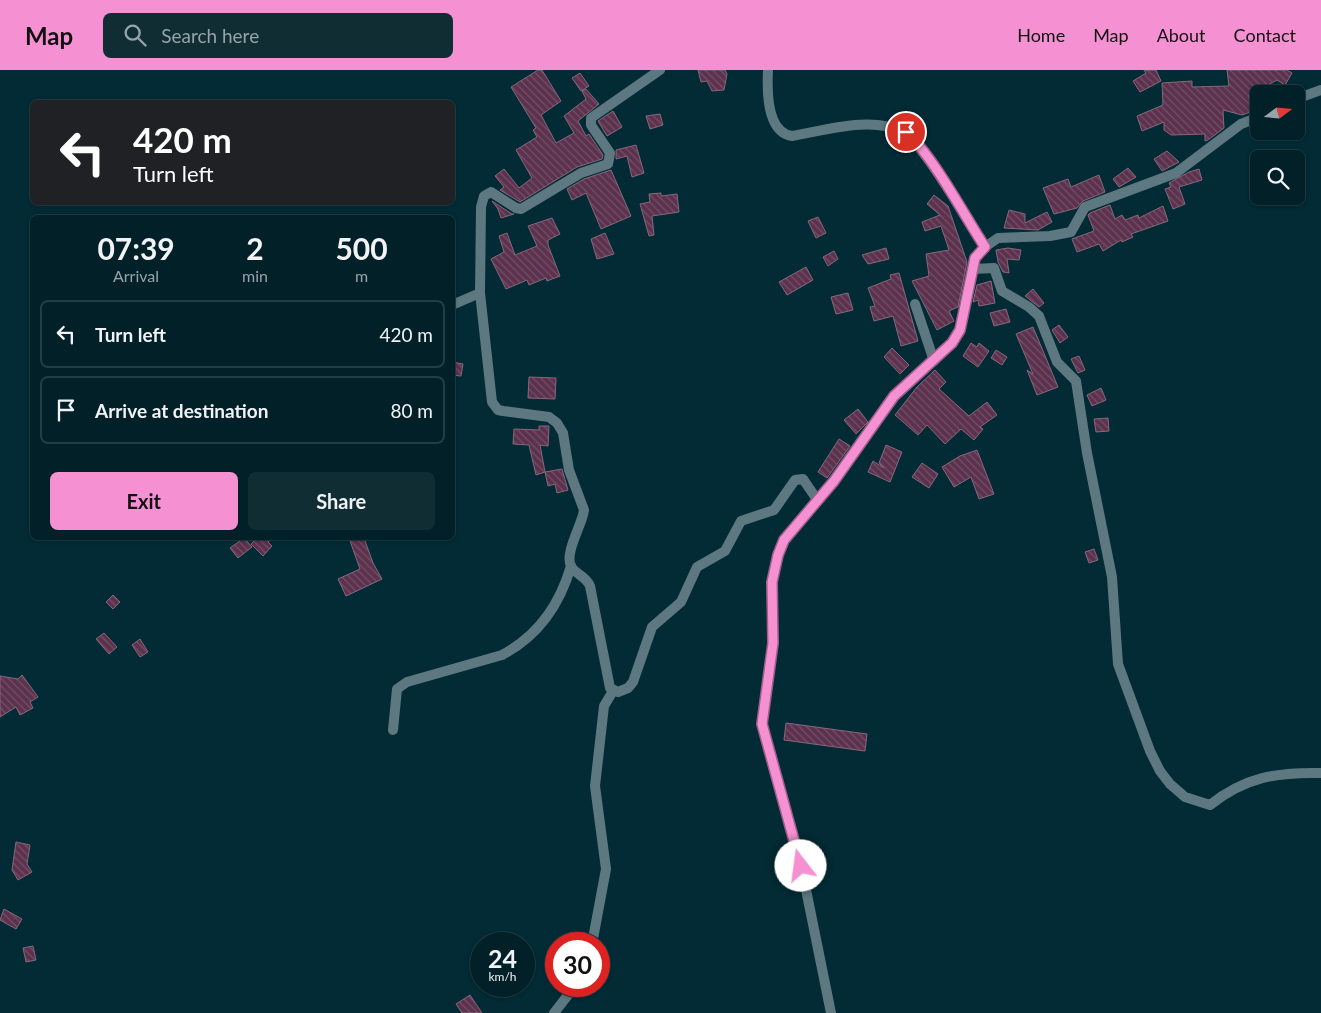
<!DOCTYPE html>
<style>
body{margin:0;font-family:Lato,sans-serif;background:#102d34;color:#f1f3f6;height:100vh;display:flex;flex-direction:column;font-size:19px;white-space:nowrap}
*{box-sizing:border-box;margin:0}
p{font-size:16px;color:#96a3a8}
.icon{flex:none;width:28px;height:28px;fill:none;stroke:currentColor;stroke-width:2;stroke-linecap:round;stroke-linejoin:round}
.map{position:relative;flex:1;overflow:hidden}
.side{position:absolute;left:30px;top:145px;width:425px;height:325px;display:flex;flex-direction:column;background:#022028;border-radius:8px;box-shadow:0 1px 4px #0004,0 0 0 1px #233e45}
.side>*{flex:none}
.top-card{position:absolute;left:30px;top:30px;width:425px;height:105px;border-radius:8px;box-shadow:0 1px 4px #0004,0 0 0 1px #233e45;background:#202124;color:#fff;overflow:hidden}
.needle{width:32px;rotate:74deg}
.controls{position:absolute;left:1250px;top:15px;display:grid;gap:10px}
.controls a{display:grid;place-items:center;width:55px;height:55px;border-radius:8px;background:#022028;box-shadow:0 1px 4px #0004,0 0 0 1px #233e45;font-size:25px}
.speed{position:absolute;left:470px;top:862px;display:flex;gap:10px;font-size:25px;font-weight:700;text-align:center}
.speed>*{display:grid;place-content:center;width:65px;height:65px;border-radius:50%;background:#022028;box-shadow:0 1px 4px #0004,0 0 0 1px #233e45;line-height:1}
.speed small{font-size:12px;font-weight:400}
.speed .limit{border:8px solid #d22;background:#fff;color:#111}
.pin{position:absolute;display:grid;place-items:center;width:42px;height:42px;color:#fff;margin:-21px;border:2px solid #fff;border-radius:50%;box-shadow:0 1px 5px #0007}
.me{position:absolute;width:55px;margin:-28px;rotate:345deg;stroke-linejoin:round;filter:drop-shadow(0 0 4px #0008)}
.turn{display:flex;align-items:center;gap:18px;height:105px;padding:0 20px;font-size:22px}
.turn .icon{width:65px;height:65px;stroke-width:2.5}
.turn b{display:block;font-size:35px;line-height:42px}
.eta{display:flex;justify-content:space-evenly;align-items:center;height:85px;text-align:center}
.eta b{font-size:30px;font-weight:700;line-height:35px}
.cta{display:flex;gap:10px;margin-top:auto;padding:10px 20px}
.cta a{flex:1;height:58px;border-radius:8px;background:#f591d2;color:#111;font-size:20px;font-weight:700;line-height:58px;text-align:center}
.cta a+a{background:#102d34;color:#f1f3f6}
ul{padding:0;list-style:none}
li{display:flex;align-items:center;gap:15px;height:68px;margin:0 10px 8px;padding:0 10px;border:2px solid #233e45;border-radius:8px}
li div{flex:1}
li b{display:block;font-size:19px}
li em{font-style:normal}
header{display:flex;align-items:center;gap:30px;box-sizing:border-box;height:70px;padding:0 25px;background:#f591d2;color:#111}
header strong{font-size:24px}
nav{display:flex;gap:28px;margin-inline-start:auto;font-size:18px}
.search{width:350px;height:45px;background:#102d34;display:flex;align-items:center;gap:12px;box-sizing:border-box;padding:0 18px;border-radius:8px;color:#96a3a8;font-size:19px}
.map>svg:first-child{display:block}
</style>
<header>
<strong>Map</strong>
<div class="search"><svg class="icon" aria-label="search" viewBox="0 0 24 24"><circle cx="10" cy="10" r="6"/><path d="M15 15l6 6"/></svg>Search here</div>
<nav><a>Home</a><a>Map</a><a>About</a><a>Contact</a></nav>
</header>
<div class="map">
<svg width="1321" height="943" viewBox="0 0 1321 943">
<defs>
<pattern id="building-back-hatch" width="6" height="6" patternUnits="userSpaceOnUse" patternTransform="scale(1.25)"><rect width="6" height="6" fill="#5c314d"/><path d="M-1 5l2 2M0 0l6 6M5-1l2 2" fill="none" stroke="#734f67"/></pattern>
</defs>
<rect width="100%" height="100%" fill="#022b35"/>
<!-- building -->
<g fill="url(#building-back-hatch)" stroke="#87687b">
<polygon points="538,0 542,0 561,31 541,45 556,73 574,63 564,46 586,29 582,21 586,19 599,34 578,51 586,66 589,64 603,85 602,89 577,97 520,132 500,120 504,117 495,106 504,99 519,118 532,108 516,80 537,67 533,60 536,58 511,17"/>
<polygon points="698,0 725,0 727,4 724,20 712,21 707,11 701,12"/>
<polygon points="1144,0 1156,0 1161,11 1140,22 1133,11 1146,3"/>
<polygon points="1227,0 1287,0 1292,3 1285,15 1277,10 1249,25 1250,42 1242,45 1223,40 1224,58 1208,70 1205,71 1205,64 1171,65 1164,60 1164,52 1142,61 1137,46 1163,35 1162,13 1192,11 1192,17 1229,16"/>
<polygon points="580,3 589,16 581,21 572,8"/>
<polygon points="613,41 622,57 607,66 598,51"/>
<polygon points="660,44 663,55 650,59 646,46"/>
<polygon points="636,75 644,103 632,107 627,86 616,89 616,80"/>
<polygon points="1167,81 1179,92 1162,101 1154,89"/>
<polygon points="1128,98 1136,107 1119,117 1113,109"/>
<polygon points="1199,99 1202,110 1179,117 1185,134 1173,139 1165,119 1171,117 1169,113 1189,102"/>
<polygon points="611,100 631,146 601,159 586,123 572,130 567,119 584,109"/>
<polygon points="1099,105 1105,122 1083,131 1077,138 1054,144 1043,118 1068,109 1071,117"/>
<polygon points="661,123 661,126 677,124 679,142 652,146 654,165 649,166 640,134 650,132 649,124"/>
<polygon points="934,125 948,136 967,192 958,237 949,241 954,251 937,260 912,211 929,206 926,184 949,180 941,156 925,161 922,152 940,145 927,134"/>
<polygon points="492,131 512,144 514,144 501,148 498,139"/>
<polygon points="1110,135 1115,149 1122,145 1125,150 1138,145 1139,148 1163,136 1168,151 1131,164 1133,167 1122,172 1121,170 1103,181 1099,174 1077,182 1072,169 1094,161 1088,145 1090,143"/>
<polygon points="1009,140 1025,144 1025,153 1047,142 1052,152 1038,160 1004,158"/>
<polygon points="818,147 826,163 816,168 808,151"/>
<polygon points="552,148 560,164 548,170 548,175 560,206 547,211 546,208 529,215 527,210 506,219 491,189 504,182 499,166 507,163 515,185 537,176 528,156"/>
<polygon points="605,163 614,184 597,189 591,169"/>
<polygon points="886,178 889,189 868,194 862,185"/>
<polygon points="1008,178 1021,180 1019,190 1007,189 1009,203 1003,202 998,192 996,180"/>
<polygon points="834,181 838,189 828,196 823,187"/>
<polygon points="806,197 813,210 787,225 779,212"/>
<polygon points="899,203 918,271 901,276 893,246 874,251 870,237 875,236 868,218 891,209 890,205"/>
<polygon points="991,211 995,233 979,236 978,230 973,232 977,215"/>
<polygon points="1033,219 1044,233 1039,237 1025,226"/>
<polygon points="848,223 853,240 836,244 831,227"/>
<polygon points="1006,239 1010,252 994,256 990,243"/>
<polygon points="1059,255 1068,267 1060,273 1052,260"/>
<polygon points="1033,257 1058,317 1037,325 1027,300 1033,304 1016,264"/>
<polygon points="971,273 977,277 979,273 989,281 978,297 963,286"/>
<polygon points="892,278 909,295 900,304 884,287"/>
<polygon points="996,280 1007,287 1002,295 991,288"/>
<polygon points="1079,286 1085,300 1078,303 1071,289"/>
<polygon points="452,292 463,294 461,306 452,305"/>
<polygon points="935,300 946,312 939,319 969,346 987,332 997,345 980,357 983,359 974,370 961,359 945,374 927,355 918,365 895,345 917,317"/>
<polygon points="529,307 556,308 555,329 528,328"/>
<polygon points="1101,318 1106,330 1092,336 1087,325"/>
<polygon points="858,339 868,352 856,364 844,350"/>
<polygon points="1108,348 1109,361 1096,362 1094,349"/>
<polygon points="539,356 549,356 548,376 540,375 545,402 536,405 529,375 513,374 514,359 539,360"/>
<polygon points="839,369 850,376 827,408 818,402"/>
<polygon points="886,375 902,382 890,412 868,402 873,391 884,398 879,393"/>
<polygon points="977,380 994,424 979,429 971,407 954,417 942,397 960,386"/>
<polygon points="922,393 938,404 929,418 912,407"/>
<polygon points="562,399 568,420 557,423 555,414 548,416 545,402"/>
<polygon points="244,468 252,477 238,488 230,478"/>
<polygon points="257,468 273,468 268,472 272,476 263,486 251,474"/>
<polygon points="349,468 364,468 373,493 382,509 346,526 338,509 360,499"/>
<polygon points="1094,479 1098,490 1089,493 1085,482"/>
<polygon points="113,525 120,532 113,539 106,532"/>
<polygon points="104,563 117,577 109,584 96,569"/>
<polygon points="140,569 148,582 140,587 132,575"/>
<polygon points="22,605 38,627 30,632 33,638 20,645 16,637 0,647 0,606 18,609"/>
<polygon points="786,653 867,664 865,681 784,670"/>
<polygon points="16,772 30,775 27,794 32,802 18,810 12,800"/>
<polygon points="4,839 22,849 16,859 0,850"/>
<polygon points="33,876 36,890 26,892 23,878"/>
<polygon points="470,925 482,943 462,943 456,934"/>
</g>
<g fill="none" stroke-linecap="round" stroke-linejoin="round">
<!-- minor -->
<g stroke="#5d7880" stroke-width="10">
<path d="M660 0 591 48V55L610 83 608 94 581 103 521 139 516 138 491 122 484 126 481 137 480 223 492 332 498 340 503 341 549 347 557 353 563 363 569 400 584 440C583 453 564 483 571 496 576 505 586 506 590 516L610 618 618 622 628 618 633 612 652 557 681 532 697 497 725 481 741 451 774 440 795 410 803 409 818 431"/>
<path d="M768 0C767 19 766 62 792 66 827 60 871 46 904 62 921 70 971 156 985 177"/>
<polyline points="1296,29 1321,20"/>
<path d="M973 199 994 198 1002 221 1029 237 1039 246 1057 292 1076 311 1087 383 1112 507 1118 594 1150 681 1160 701 1170 714 1185 727 1210 735C1245 707 1277 702 1321 703"/>
<polyline points="915,234 934,291"/>
<polyline points="452,235 480,223"/>
<path d="M393 660 397 619 407 612 502 585C538 566 560 534 571 496"/>
<polyline points="592,874 606,799 595,716 604,636 613,621"/>
<polyline points="554,943 575,916"/>
<polyline points="831,943 801,795 762,654 773,573 772,512 778,485 785,470 834,411 895,326 952,273 960,260 975,189 985,177 998,168 1050,166 1071,162 1085,137 1176,103 1241,54 1259,47"/>
</g>
</g>
<g fill="none" stroke-linecap="round" stroke-linejoin="round">
<defs>
<path id="route" d="M801 796 762 654 773 573 772 512 778 485 784 470 834 411 894 326 952 273 960 260 975 188 985 177C964 145 933 86 906 62"/>
</defs>
<!-- route casing -->
<use href="#route" stroke="#9f5e88" stroke-width="12"/>
<!-- route -->
<use href="#route" stroke="#f591d2" stroke-width="9"/>
</g>
</svg>
<div class="controls">
<a><svg class="needle" viewBox="-14 -14 28 28"><path d="M0-13l5 13h-10z" fill="#e53935"/><path d="M0 13l5-13h-10z" fill="#96a3a8"/></svg></a>
<a><svg class="icon" aria-label="search" viewBox="0 0 24 24"><circle cx="10" cy="10" r="6"/><path d="M15 15l6 6"/></svg></a>
</div>
<div class="speed"><div>24<small>km/h</small></div><div class="limit">30</div></div>
<div class="pin" style="left:906px;top:62px;background:#d93025"><svg class="icon" aria-label="arrive" viewBox="0 0 24 24"><path d="M6 21V4h12l-3 4 3 4H6"/></svg></div>
<svg class="me" style="left:801px;top:796px" viewBox="-20 -20 40 40"><circle r="19" fill="#fff"/><path d="M0-13L10 11 0 6-10 11z" fill="#f591d2"/></svg>
<div class="top-card">
<div class="turn"><svg class="icon" aria-label="left" viewBox="0 0 24 24"><path d="M17 20v-9H6M10 6l-5 5 5 5"/></svg><div><b>420 m</b>Turn left</div></div>
</div>
<section class="side">
<div class="eta">
<div><b>07:39</b><p>Arrival</p></div>
<div><b>2</b><p>min</p></div>
<div><b>500</b><p>m</p></div>
</div>
<ul>
<li><svg class="icon" aria-label="left" viewBox="0 0 24 24"><path d="M17 20v-9H6M10 6l-5 5 5 5"/></svg><div><b>Turn left</b></div><em>420 m</em></li>
<li><svg class="icon" aria-label="arrive" viewBox="0 0 24 24"><path d="M6 21V4h12l-3 4 3 4H6"/></svg><div><b>Arrive at destination</b></div><em>80 m</em></li>
</ul>
<div class="cta"><a>Exit</a><a>Share</a></div>
</section>
</div>
